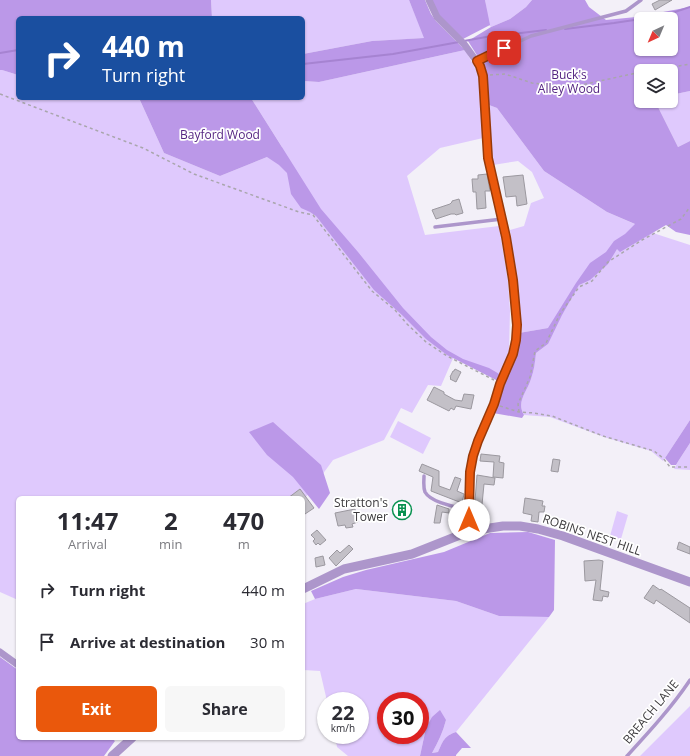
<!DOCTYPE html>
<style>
body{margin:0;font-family:"Open Sans",sans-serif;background:#f7f7f7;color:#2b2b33;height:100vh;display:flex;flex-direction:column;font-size:15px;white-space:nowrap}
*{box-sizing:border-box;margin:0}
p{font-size:13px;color:#7c7c81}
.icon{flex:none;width:22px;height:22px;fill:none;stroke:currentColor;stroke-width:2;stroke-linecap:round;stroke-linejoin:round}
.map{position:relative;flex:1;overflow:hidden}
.drawer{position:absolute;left:16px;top:496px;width:289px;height:244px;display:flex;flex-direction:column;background:#fff;border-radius:6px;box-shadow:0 1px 3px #0004}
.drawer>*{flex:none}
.hud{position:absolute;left:16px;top:16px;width:289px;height:84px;border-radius:6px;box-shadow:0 1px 3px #0004;background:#1a4fa0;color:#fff;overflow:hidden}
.needle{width:26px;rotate:224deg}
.buttons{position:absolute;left:634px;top:12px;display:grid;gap:8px}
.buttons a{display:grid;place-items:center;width:44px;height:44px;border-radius:6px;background:#fff;box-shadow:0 1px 3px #0004;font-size:20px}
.speed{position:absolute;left:317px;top:692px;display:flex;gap:8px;font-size:20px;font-weight:700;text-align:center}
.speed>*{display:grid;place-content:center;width:52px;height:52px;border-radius:50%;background:#fff;box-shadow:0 1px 3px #0004;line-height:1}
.speed small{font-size:10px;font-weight:400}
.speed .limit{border:6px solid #d22;background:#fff;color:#111}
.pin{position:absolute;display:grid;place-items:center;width:34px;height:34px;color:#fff;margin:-17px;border-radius:8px;box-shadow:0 2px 6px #0006}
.me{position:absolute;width:44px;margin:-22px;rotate:0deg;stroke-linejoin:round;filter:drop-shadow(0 0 3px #0008)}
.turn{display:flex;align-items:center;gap:14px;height:84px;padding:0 20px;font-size:18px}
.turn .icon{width:52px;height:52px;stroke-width:2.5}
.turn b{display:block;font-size:28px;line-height:34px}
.eta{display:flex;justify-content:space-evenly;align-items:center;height:68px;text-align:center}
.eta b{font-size:24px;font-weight:700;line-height:28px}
.primary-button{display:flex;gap:8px;margin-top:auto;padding:8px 20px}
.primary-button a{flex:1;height:46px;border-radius:6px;background:#ea580c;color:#fff;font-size:16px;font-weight:700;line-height:46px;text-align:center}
.primary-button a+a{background:#f7f7f7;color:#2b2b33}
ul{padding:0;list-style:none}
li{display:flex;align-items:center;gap:12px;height:52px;padding:0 20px}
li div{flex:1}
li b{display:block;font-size:15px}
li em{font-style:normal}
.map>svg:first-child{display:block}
</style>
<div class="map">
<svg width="690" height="756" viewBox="0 0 690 756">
<rect width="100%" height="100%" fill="#f3f0f8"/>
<!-- green -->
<g fill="#dfc9fd" fill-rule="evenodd">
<polygon points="211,0 409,0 425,38 372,41 303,54 303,18 212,18"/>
<polygon points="485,0 532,0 526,7 510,19 491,27 489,25"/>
<polygon points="465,50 477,71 479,81 483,138 440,148 407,176 425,235 499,226 508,280 510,311 509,353 501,375 454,356 441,386 428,385 412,413 401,408 384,440 333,460 303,501 303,498 18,498 18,600 0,592 0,70 2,70 18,75 18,98 139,98 164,153 220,176 272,155 282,147 251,98 303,98 303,81 319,82"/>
<polygon points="690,91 690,141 678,147 655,101 671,101 671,95"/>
<path d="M489 105 497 108 544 171 607 212 653 232 656 234 690 245V420L663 461 651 451 604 437 550 417 524 415C516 402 527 392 531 379 534 371 535 361 536 353L548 344V328L519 333V306L510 230 524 226 531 203 544 198 532 172 518 161 493 165 490 152Z"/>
<polygon points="398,421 431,438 423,454 390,437"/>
<polygon points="690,443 690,470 674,469 679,460"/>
<polygon points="617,511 628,515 621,539 610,536"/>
<path d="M356 589 456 601 499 616 549 617 456 732C444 736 443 741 438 752L432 753C438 742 443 732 446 720L426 728 420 756H348L337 747 335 735H360V701H327L320 671 303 670V604L315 599ZM386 701H420V735H386Z"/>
<polygon points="690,706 690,756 640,756"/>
</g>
<!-- forest -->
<g fill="#bb98e8" fill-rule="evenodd">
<polygon points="0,0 211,0 212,18 18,18 18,75 2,70 0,70"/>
<polygon points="409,0 425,0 431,14 436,21 465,50 319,82 303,81 303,54 372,41 424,38"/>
<polygon points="432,0 485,0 490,25 463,39 439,17"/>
<path d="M532 0H585L589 7 606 20 636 17 690 7V91L671 95V71H641V101H655L678 147 690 141V235L676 232 666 225 620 252 617 249 608 264 590 280 579 285 562 315 548 344 536 353C535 362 534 371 531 379 527 392 516 402 524 415L522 418 493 413 519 333 548 328 576 283 590 263 606 252 614 241 625 234 635 224 607 212 544 171 497 108 489 105 485 68 468 41 491 27 510 19 526 7ZM641 19H671V49H641Z"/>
<polygon points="139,98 251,98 321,209 358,252 403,308 431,337 447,350 463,359 489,368 501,375 498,381 447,355 426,339 402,315 374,290 316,216 310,212 301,208 291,194 287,173 279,165 267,157 220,176 164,153"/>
<polygon points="690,420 690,443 679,460 676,465 671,465 665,458"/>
<polygon points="273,422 321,465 330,493 319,509 293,477 267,455 249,432"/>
<polygon points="528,532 555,540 554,610 549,617 499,616 456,601 356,589 315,599 311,591 343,577 366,570 444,552 490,533"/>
<polygon points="0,657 18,670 18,738 111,738 115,741 104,756 0,756"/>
<path d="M440 710 446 720C443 732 438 742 432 753L438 752C443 741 444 736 456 732L471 748H462L456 755V756H420L426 728 432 717Z"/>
</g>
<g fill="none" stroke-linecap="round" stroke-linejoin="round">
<!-- stream -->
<g stroke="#a683d1" stroke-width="2">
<polyline points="642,19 663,16 690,7"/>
<polyline points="565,29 614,23 641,19"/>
<polyline points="464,41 486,37 546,30"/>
<polyline points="0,53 18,50"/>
<polyline points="303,64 393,54 459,42"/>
</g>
</g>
<!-- building -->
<g fill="#c3c0c7" stroke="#9b989f">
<polygon points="660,0 672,0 655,10 652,4"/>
<polygon points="487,174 490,191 485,191 486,208 477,209 476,192 473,192 472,179 478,179 478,175"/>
<polygon points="523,175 527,204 517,206 516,196 506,197 503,177"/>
<polygon points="459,199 463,213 456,215 455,214 451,214 436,219 432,210 450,204 452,202 452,201"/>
<polygon points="455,369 461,372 456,382 450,379 451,378 450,377 453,371 454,371"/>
<polygon points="434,387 444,392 444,394 455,400 462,401 464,394 474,395 471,409 456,406 454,410 451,408 449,411 427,400"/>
<polygon points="481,454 500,456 499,462 504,463 503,478 493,477 494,462 480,461"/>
<polygon points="553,459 560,460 558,472 551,471"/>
<polygon points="422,464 439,471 439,486 450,490 455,477 461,479 457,491 464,494 462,503 431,491 433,477 419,471"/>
<polygon points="477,475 495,478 494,485 484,484 481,515 474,514"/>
<polygon points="300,489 314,508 305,514 303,511 303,498 288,498"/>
<polygon points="525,498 543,501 542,506 545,506 544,512 539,512 538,522 531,521 532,515 523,513"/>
<polygon points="437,505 449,509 449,513 442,512 440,523 434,523"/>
<polygon points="355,509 358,522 352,524 353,527 346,528 345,525 338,526 335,513"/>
<polygon points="317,530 326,540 320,545 318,543 316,545 313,541 315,539 311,535"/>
<polygon points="679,542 690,547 690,554 677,549"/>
<polygon points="349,545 353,549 336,566 329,558 337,550 340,553"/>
<polygon points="323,556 325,565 316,567 315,558"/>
<polygon points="599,560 603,561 600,590 609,592 608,597 603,596 602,601 593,600 596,580 585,581 584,561"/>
<polygon points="653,585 660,590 661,589 690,608 690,623 656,600 654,604 644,598"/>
</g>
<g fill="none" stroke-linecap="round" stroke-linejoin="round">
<!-- path -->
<g stroke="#a9a6ac" stroke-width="1.5" stroke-dasharray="3 3" stroke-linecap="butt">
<polyline points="649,71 690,64"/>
<polyline points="490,75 505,74 532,83 572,87 641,72"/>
<polyline points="0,94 143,148 194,174 299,212 313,215 372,291 395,310 407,324 426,342 447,356 494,380"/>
<polyline points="500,406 519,412 534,413 552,416 603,436 654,451 663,458 670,467 690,467"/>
<polyline points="519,412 518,404 530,377 535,351 546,343 560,314 579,287 592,281 608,262 642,240 681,219 690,207"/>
</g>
<!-- service -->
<g stroke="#ad96cb" stroke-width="3.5">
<polyline points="477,61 531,36 626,11 641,0"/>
<polyline points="435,227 502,219"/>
<path d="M424 476C424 481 423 487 425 492 431 503 457 507 469 510"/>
<path d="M627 756C649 732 672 707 690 680"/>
</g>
<!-- minor -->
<g stroke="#ad96cb" stroke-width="7">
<polyline points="429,0 437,17 464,44 480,66 483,76 488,158 506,237 513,281 517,325 516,340 513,354 500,384 494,404 477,441 473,456 470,472 469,510 470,531"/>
<polyline points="0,652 18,665"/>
</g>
<!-- tertiary -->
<g stroke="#ad96cb" stroke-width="9">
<polyline points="303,589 344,569 412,554 470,531 503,526 520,526 538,529 563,536 690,582"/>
<polyline points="112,756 132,738"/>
</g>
</g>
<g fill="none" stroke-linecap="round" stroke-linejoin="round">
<defs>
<polyline id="route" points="469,520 469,510 470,472 473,456 478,441 494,404 500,384 513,354 516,340 517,325 513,280 506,237 488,158 483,76 480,66 477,61 504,48"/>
</defs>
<!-- route casing -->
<use href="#route" stroke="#983908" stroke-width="10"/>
<!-- route -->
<use href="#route" stroke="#ea580c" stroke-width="7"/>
</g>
<!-- icons -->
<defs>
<symbol id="building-ring" viewBox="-11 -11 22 22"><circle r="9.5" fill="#fff" stroke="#089150" stroke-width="1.5"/><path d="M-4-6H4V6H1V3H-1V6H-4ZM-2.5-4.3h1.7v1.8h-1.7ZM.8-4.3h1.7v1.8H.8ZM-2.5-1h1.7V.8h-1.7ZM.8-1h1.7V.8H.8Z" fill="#089150"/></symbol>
</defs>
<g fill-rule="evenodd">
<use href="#building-ring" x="391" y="499" width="22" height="22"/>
</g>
<g text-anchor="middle" stroke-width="3.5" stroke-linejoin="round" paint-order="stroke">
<!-- park labels -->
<g font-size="12" fill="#552582" stroke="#fff">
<text x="569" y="79">Buck's<tspan x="569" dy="14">Alley Wood</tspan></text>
<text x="220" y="139">Bayford Wood</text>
</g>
<!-- poi labels -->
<g font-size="12" fill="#3c3a3d" stroke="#fff" text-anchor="end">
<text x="388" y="507">Stratton's<tspan x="388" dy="14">Tower</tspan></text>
</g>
<!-- street labels -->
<g font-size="12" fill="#3c3a3d" stroke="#fff">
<text transform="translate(592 535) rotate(19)" y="4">ROBINS NEST HILL</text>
<text transform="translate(651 712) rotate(-50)" y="4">BREACH LANE</text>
</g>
</g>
</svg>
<div class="buttons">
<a><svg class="needle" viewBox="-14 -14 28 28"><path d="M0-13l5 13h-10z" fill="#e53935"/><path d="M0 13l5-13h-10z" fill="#7c7c81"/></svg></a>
<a><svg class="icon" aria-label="layers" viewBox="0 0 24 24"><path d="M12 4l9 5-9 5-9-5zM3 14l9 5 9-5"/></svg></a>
</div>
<div class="speed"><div>22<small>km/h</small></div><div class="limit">30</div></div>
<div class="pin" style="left:504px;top:48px;background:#d93025"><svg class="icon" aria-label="arrive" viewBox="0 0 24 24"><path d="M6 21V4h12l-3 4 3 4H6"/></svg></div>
<svg class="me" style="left:469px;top:520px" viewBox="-20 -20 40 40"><circle r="19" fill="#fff"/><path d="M0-13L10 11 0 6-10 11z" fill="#ea580c"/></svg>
<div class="hud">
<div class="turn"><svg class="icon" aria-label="right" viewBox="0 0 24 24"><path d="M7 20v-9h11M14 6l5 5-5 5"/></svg><div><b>440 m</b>Turn right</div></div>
</div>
<section class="drawer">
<div class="eta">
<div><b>11:47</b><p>Arrival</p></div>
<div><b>2</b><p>min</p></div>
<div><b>470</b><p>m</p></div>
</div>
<ul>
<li><svg class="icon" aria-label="right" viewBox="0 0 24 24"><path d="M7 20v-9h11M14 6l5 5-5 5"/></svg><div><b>Turn right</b></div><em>440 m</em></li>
<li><svg class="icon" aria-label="arrive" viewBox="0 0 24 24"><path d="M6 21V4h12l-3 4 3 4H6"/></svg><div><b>Arrive at destination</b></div><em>30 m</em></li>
</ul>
<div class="primary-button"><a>Exit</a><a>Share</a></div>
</section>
</div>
